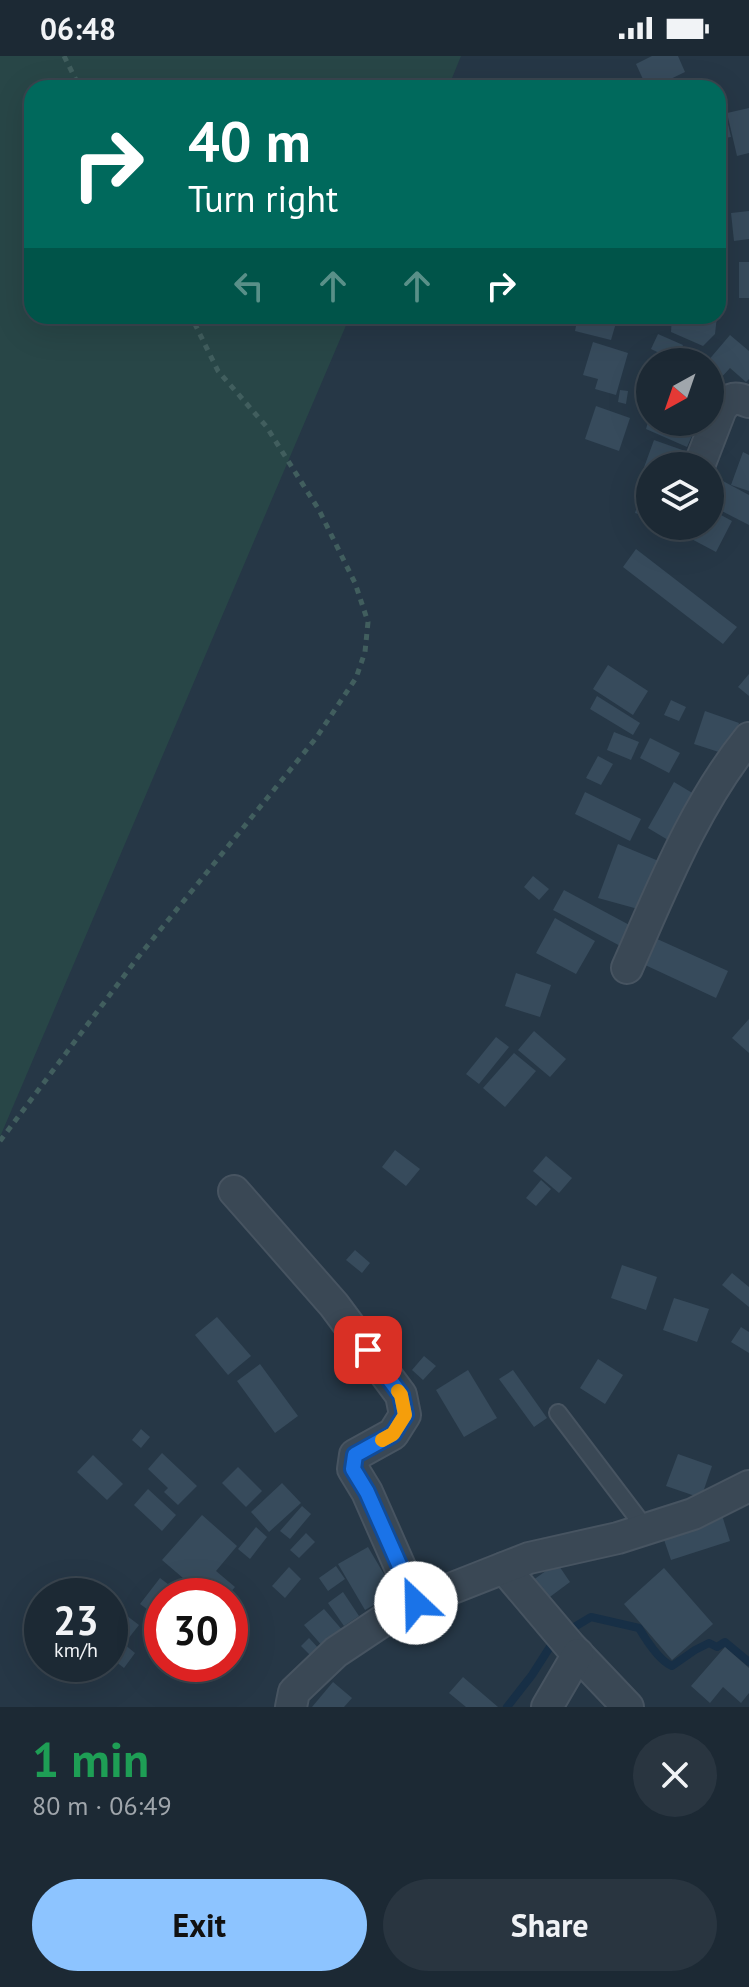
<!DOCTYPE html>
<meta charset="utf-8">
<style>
body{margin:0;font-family:"PT Sans",sans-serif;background:#293540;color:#f1f3f6;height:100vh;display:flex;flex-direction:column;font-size:30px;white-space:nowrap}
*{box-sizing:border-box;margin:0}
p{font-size:26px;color:#a0a6ac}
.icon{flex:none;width:44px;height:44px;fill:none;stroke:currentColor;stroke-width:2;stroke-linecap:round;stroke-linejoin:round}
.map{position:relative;height:1651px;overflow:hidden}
.details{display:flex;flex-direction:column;background:#1c2934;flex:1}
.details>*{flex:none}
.top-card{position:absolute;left:24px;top:24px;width:702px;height:244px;border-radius:24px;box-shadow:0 8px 32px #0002,0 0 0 2px #3a454f;background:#00695c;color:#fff;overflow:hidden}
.needle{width:52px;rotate:220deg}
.fabs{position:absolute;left:636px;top:292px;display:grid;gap:16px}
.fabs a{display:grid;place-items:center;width:88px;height:88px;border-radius:50%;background:#1c2934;box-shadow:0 8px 32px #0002,0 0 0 2px #3a454f;font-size:40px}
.speed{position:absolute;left:24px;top:1522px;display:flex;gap:16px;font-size:40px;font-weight:700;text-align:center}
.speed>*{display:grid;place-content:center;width:104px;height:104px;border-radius:50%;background:#1c2934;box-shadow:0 8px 32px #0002,0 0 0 2px #3a454f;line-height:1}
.speed small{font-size:20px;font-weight:400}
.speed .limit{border:12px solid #d22;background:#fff;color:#111}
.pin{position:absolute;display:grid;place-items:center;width:68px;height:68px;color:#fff;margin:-34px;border-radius:16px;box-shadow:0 4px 12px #0006}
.me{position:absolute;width:88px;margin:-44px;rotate:336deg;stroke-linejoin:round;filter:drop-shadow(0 0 6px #0008)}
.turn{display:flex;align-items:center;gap:28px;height:168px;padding:0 32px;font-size:36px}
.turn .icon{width:104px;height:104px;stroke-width:2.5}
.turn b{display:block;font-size:56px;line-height:68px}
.lanes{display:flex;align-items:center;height:76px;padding:0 32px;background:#0003;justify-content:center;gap:40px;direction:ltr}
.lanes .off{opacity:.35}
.round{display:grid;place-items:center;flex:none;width:84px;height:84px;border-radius:42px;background:#293540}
.summary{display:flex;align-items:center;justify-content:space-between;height:136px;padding:0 32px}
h1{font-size:48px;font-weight:700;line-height:60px;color:#1e9e55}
.cta{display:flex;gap:16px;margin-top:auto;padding:16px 32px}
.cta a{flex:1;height:92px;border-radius:48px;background:#8dc4ff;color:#111;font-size:32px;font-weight:700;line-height:92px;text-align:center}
.cta a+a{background:#293540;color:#f1f3f6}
.status{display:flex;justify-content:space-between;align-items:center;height:56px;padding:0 40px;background:#1c2934;direction:ltr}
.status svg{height:22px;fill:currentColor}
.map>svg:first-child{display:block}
</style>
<div class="status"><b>06:48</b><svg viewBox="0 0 49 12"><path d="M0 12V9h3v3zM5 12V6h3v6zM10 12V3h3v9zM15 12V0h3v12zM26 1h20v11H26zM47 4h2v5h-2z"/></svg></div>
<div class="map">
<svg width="749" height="1651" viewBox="0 0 749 1651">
<rect width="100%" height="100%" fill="#263746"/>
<!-- green -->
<polygon fill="#284647" points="0,0 461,0 448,32 32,32 32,260 350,260 0,1081"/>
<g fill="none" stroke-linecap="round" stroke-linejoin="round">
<!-- stream -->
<g stroke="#172f46" stroke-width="8">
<path d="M566 1576 591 1561 639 1572C646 1584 660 1605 672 1610L695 1594 709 1587 717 1591 725 1586 749 1606"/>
<polyline points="507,1651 532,1619 555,1583"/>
</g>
</g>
<!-- building -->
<g fill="#374b5c">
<polygon points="652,0 678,0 685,16 652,32 647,32 636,8"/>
<polygon points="724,51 731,81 718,83 718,52"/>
<polygon points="749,52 749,97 737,100 727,57"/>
<polygon points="749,155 749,183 734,185 731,157"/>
<rect x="739" y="206" width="10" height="36"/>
<polygon points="578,260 618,260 611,284 575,275"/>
<polygon points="641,260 653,260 653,270 640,269"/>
<polygon points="672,260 717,260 715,278 703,290 671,276"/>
<polygon points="658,278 683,289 676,305 651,293"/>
<polygon points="730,279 749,295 749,323 746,326 730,312 719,324 710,316 710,306 707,306"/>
<polygon points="593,286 628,297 616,339 595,333 598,323 583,319"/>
<polygon points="620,334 628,335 626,348 618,346"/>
<polygon points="596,350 630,362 619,395 585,383"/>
<polygon points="648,366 694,366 697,368 687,391 646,373"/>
<polygon points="654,384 688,396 683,410 650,410 650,420 642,417"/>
<polygon points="743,396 749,399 749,435 731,429"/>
<polygon points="721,424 749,439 749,469 710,449"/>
<polygon points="645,425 650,427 650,461 635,457"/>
<polygon points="710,453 732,465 716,496 684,479 689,470 710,470"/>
<polygon points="636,493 737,571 723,588 623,511"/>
<polygon points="608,609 648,635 633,659 593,633"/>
<polygon points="749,618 749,640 738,631"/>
<polygon points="597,640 640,667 633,679 590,653"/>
<polygon points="671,644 686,651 679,665 664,659"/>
<polygon points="705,655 739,667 728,699 694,688"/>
<polygon points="614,676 639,686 631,704 607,694"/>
<polygon points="650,682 680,697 669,717 640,702"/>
<polygon points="598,700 613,708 601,729 586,722"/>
<polygon points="674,726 699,741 673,787 648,772"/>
<polygon points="585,736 641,763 630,785 575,758"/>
<polygon points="618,788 661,806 638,853 598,842"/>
<polygon points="533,820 549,833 539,844 524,831"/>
<polygon points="564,834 635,872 624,892 553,854"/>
<polygon points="555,862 595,885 576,918 536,897"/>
<polygon points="655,882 728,915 716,942 643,908"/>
<polygon points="516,917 551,929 540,961 505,950"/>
<polygon points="749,963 749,997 732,982"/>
<polygon points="534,975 566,1003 550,1021 518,994"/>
<polygon points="496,981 509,991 479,1028 466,1018"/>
<polygon points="514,997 536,1015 505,1051 483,1032"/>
<polygon points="395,1094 420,1113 406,1130 382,1111"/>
<polygon points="546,1100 572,1122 559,1137 533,1115"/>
<polygon points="541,1124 551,1133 536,1150 526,1142"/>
<polygon points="355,1194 370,1207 362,1217 346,1204"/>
<polygon points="622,1209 657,1221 646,1254 611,1242"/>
<polygon points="732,1217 749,1231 749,1251 722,1229"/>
<polygon points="674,1242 709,1253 697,1286 663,1274"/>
<polygon points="217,1261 251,1300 228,1319 195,1279"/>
<polygon points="741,1271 749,1276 749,1297 731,1286"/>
<polygon points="424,1300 436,1310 423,1324 412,1314"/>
<polygon points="598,1303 623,1319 605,1348 580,1332"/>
<polygon points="260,1308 298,1360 275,1377 237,1325"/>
<polygon points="468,1314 497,1362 464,1381 436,1334"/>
<polygon points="513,1314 547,1362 534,1371 499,1323"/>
<polygon points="141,1373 150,1381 141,1392 132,1384"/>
<polygon points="162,1397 197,1430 178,1449 164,1436 168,1432 148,1413"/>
<polygon points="678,1398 712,1410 701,1442 666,1430"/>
<polygon points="93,1399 123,1428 107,1444 77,1416"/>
<polygon points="238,1411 262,1435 246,1451 222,1427"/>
<polygon points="282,1427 301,1447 269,1476 251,1456"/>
<polygon points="148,1433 176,1459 162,1475 134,1449"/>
<polygon points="302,1450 311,1458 290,1483 280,1475"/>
<polygon points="202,1459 237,1490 216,1515 235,1531 227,1540 204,1540 162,1504"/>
<polygon points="722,1459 730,1485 671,1504 662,1478"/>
<polygon points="256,1471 267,1481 250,1503 238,1493"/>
<polygon points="306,1477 315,1486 299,1502 290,1494"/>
<polygon points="368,1491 395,1537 365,1554 338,1508"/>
<polygon points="557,1507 570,1526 543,1546 529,1527"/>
<polygon points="336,1510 345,1523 328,1535 319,1522"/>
<polygon points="289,1511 301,1523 285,1542 272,1530"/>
<polygon points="664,1512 713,1568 672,1604 624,1548"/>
<polygon points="160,1522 177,1535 173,1540 162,1540 162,1555 158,1561 140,1548"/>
<polygon points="343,1536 359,1560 344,1570 328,1547"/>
<polygon points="110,1547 139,1569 124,1588 135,1597 124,1612 110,1601"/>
<polygon points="324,1553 344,1576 324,1592 304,1569"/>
<polygon points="309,1582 321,1595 313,1602 301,1590"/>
<polygon points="725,1591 749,1612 749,1637 741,1647 723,1631 710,1647 691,1630"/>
<polygon points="463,1621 498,1651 466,1651 449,1637"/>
<polygon points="333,1626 352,1642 344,1651 312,1651"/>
</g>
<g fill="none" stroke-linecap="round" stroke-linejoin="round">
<defs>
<polyline id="service" points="558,1357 646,1473"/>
<g id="minor">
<path d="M699 410 721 353C731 340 735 341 749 346"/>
<path d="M627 912C662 833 694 750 749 682"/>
<polyline points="234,1135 334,1249 401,1339 405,1359 393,1378 355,1399 353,1413 367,1436 416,1547"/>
<polyline points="504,1512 570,1590 628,1651"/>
<polyline points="291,1651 294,1636 336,1596 402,1552 529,1502 618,1482 693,1458 749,1430"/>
<polyline points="547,1651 578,1598"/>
</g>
</defs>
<!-- service casing -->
<use href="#service" stroke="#475461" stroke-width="20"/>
<!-- minor casing -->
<use href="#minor" stroke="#475461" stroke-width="34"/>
<!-- path -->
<g stroke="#415e5e" stroke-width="5" stroke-dasharray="6 6" stroke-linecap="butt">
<polyline points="64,0 80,32"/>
<polyline points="0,1085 139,900 316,682 356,622 365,596 368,566 355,527 319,454 266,370 218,315 191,260"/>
</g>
<!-- service -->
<use href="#service" stroke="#3a4855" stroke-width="16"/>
<!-- minor -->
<use href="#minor" stroke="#3a4855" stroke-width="30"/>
</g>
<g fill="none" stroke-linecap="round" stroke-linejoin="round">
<defs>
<polyline id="route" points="368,1294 401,1339 405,1359 393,1378 355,1399 353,1413 367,1436 416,1547"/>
</defs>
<!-- route casing -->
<use href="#route" stroke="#114b97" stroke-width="20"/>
<!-- route -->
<use href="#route" stroke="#1a73e8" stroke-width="14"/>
<!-- slow -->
<polyline stroke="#f59e0b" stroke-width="14" points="382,1384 393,1378 405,1359 401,1339 398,1335"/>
</g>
</svg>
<div class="fabs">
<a><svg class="needle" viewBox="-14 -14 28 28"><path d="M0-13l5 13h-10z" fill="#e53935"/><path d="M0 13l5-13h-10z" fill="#a0a6ac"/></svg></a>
<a><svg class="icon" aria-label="layers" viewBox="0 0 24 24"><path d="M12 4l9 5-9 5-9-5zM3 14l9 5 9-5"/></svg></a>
</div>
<div class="speed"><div>23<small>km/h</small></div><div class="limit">30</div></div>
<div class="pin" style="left:368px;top:1294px;background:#d93025"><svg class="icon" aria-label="arrive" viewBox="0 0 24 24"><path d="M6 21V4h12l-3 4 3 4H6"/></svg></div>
<svg class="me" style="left:416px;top:1547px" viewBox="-20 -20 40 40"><circle r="19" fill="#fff"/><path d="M0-13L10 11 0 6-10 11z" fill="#1a73e8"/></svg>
<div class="top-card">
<div class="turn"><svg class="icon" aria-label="right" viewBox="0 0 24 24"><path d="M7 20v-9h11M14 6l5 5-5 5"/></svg><div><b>40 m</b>Turn right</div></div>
<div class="lanes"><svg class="icon off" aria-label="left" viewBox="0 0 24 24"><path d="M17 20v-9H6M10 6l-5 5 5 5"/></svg><svg class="icon off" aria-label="ahead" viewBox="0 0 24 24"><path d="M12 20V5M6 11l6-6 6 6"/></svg><svg class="icon off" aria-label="ahead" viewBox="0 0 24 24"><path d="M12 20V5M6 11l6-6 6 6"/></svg><svg class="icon" aria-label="right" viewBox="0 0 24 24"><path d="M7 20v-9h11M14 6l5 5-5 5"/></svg></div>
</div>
</div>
<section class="details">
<div class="summary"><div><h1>1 min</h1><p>80 m · 06:49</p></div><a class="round"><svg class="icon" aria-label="close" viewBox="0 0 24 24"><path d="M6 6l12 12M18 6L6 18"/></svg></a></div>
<div class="cta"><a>Exit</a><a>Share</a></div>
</section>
